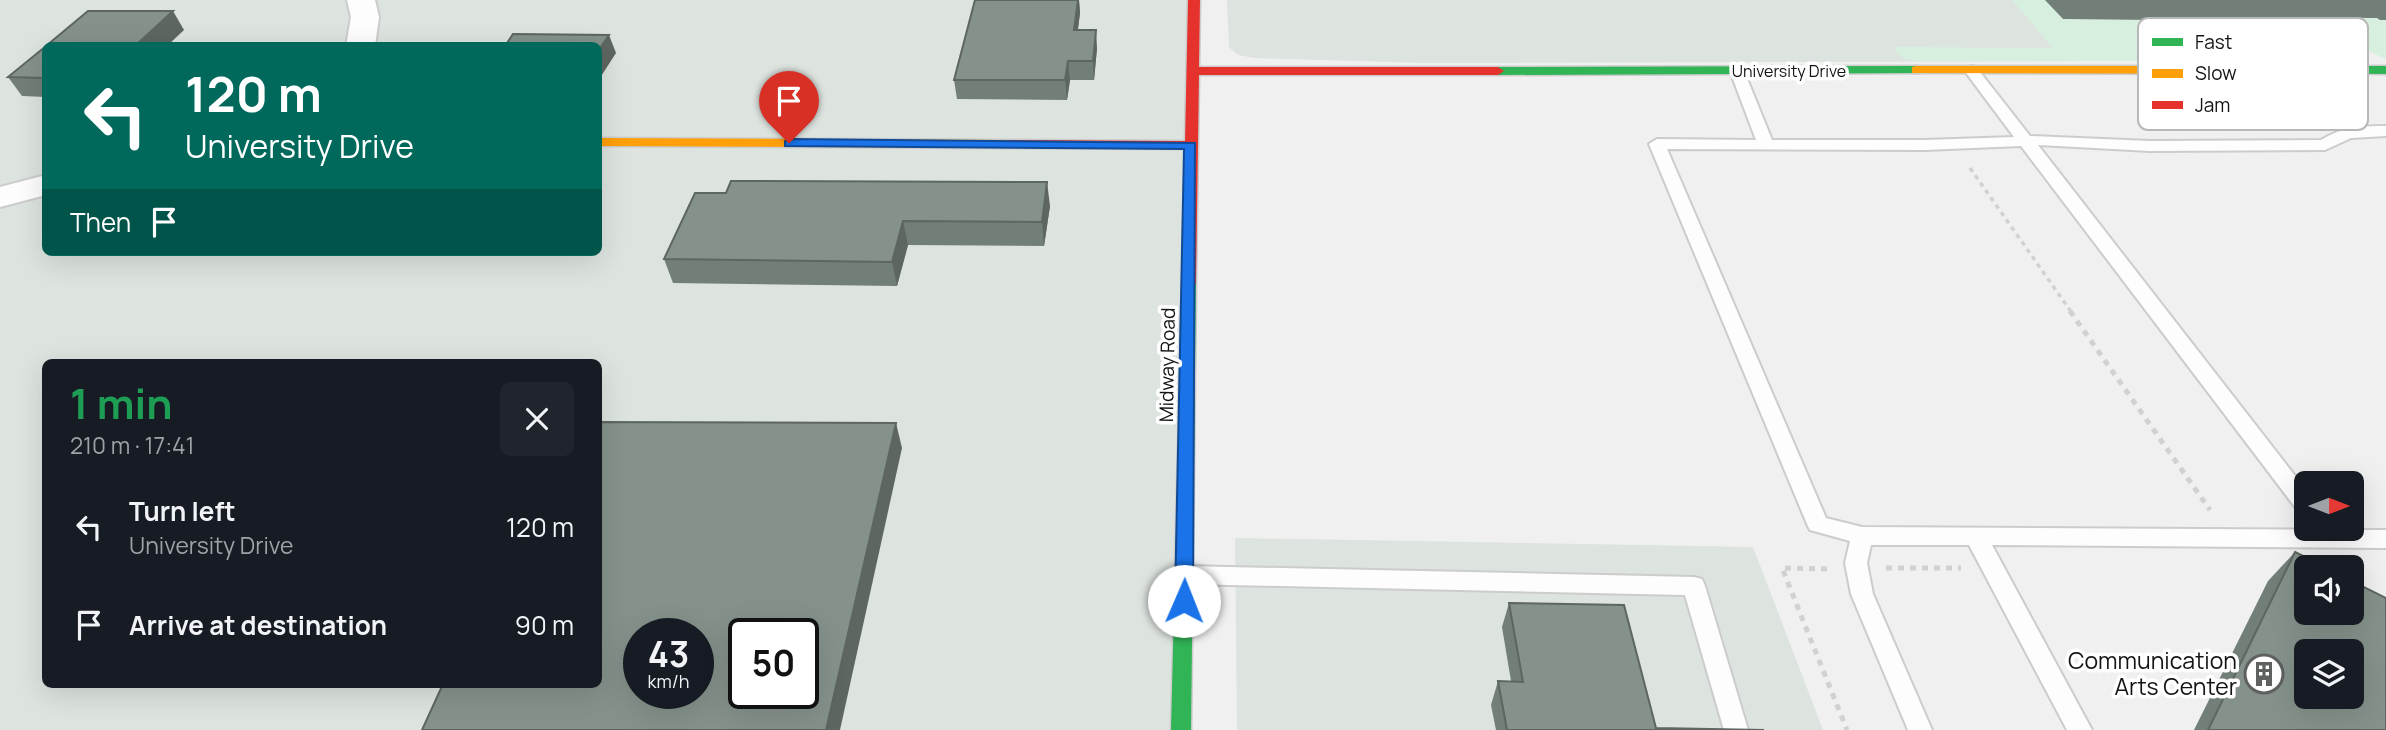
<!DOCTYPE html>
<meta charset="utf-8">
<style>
body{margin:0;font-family:Manrope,sans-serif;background:#20242c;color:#f1f3f6;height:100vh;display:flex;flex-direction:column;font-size:26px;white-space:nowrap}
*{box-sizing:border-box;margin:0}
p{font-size:23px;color:#9ea1a6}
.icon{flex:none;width:38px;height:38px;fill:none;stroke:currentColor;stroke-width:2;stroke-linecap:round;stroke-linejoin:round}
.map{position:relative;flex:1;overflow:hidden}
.details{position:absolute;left:42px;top:359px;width:560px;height:329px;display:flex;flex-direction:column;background:#171b24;border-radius:10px;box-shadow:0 7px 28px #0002}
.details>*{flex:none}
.hud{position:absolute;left:42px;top:42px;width:560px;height:214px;border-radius:10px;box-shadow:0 7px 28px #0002;background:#00695c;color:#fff;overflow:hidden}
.needle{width:46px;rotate:90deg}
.tools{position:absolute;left:2294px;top:471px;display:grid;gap:14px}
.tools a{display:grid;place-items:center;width:70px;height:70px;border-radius:10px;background:#171b24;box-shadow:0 7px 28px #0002;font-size:35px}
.speed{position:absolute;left:623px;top:618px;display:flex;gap:14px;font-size:35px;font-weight:700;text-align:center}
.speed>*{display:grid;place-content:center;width:91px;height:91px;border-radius:50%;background:#171b24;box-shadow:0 7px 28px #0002;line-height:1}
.speed small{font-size:18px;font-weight:400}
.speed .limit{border:4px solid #111;border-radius:10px;background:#fff;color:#111}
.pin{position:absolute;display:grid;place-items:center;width:60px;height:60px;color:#fff;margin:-72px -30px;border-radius:50% 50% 50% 0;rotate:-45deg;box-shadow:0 0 7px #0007}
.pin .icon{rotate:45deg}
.me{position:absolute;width:77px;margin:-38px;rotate:1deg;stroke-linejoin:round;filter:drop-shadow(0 0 5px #0008)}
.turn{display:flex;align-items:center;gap:24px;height:147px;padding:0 28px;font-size:32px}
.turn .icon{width:91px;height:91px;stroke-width:2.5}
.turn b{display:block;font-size:49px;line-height:60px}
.then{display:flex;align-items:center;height:66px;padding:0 28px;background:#0003;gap:14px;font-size:26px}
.round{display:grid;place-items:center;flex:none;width:74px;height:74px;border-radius:10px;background:#20242c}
.overview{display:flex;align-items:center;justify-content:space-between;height:119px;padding:0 28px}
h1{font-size:42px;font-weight:700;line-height:52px;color:#1e9e55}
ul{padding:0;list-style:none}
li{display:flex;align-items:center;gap:21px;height:98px;padding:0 28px}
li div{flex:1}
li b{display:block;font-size:26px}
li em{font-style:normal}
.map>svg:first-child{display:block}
</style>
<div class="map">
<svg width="2386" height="730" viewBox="0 0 2386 730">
<rect width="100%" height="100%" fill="#eff0ef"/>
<!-- built -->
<g fill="#dde3df" fill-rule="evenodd">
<path d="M0 0H1194L1181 730H0ZM46 46H598V252H46ZM46 362H598V684H46ZM639 634H698V693H639ZM744 634H803V693H744Z"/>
<polygon points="1227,0 2027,0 2082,61 1426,63 1255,58 1238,55 1229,47"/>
<polygon points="1235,538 1753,547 1823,730 1237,730"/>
</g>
<!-- green -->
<g fill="#d7efdf">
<polygon points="2012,0 2045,0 2063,19 2245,21 2243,18 2266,18 2246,0 2271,0 2327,52 2327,56 2320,61 1917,61 1903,58 1894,50 1898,47 2053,48"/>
<polygon points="2305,0 2386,20 2386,59 2360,47"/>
</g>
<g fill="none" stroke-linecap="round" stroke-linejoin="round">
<defs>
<g id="lane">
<path d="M1971 66 1976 67 2030 136 2150 141 2321 140C2341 127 2363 126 2386 126V136L2351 138 2325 150 2150 151 2038 145 2306 490V513L2298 511 2021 146 1925 150 1667 149 1826 518 1862 527 2386 530V548L1992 545 2092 730H2067L1969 545H1871L1867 563 1873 594 1932 730H1908L1851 594 1845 563 1850 541 1810 530 1807 524 1649 144 1657 139 1756 140 1730 71 1737 67 1744 71 1772 140H1925L2014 137 1964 70Z"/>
<polygon points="1185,566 1694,577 1702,579 1705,586 1748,730 1724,730 1685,595 1185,584 1177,581 1174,575 1177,569"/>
</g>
<g id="street">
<polygon points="347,0 375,0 379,17 375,46 346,46 351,17"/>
<polygon points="46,175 46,195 0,207 0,187"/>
</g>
<g id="fast">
<polygon points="1916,66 1920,67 1920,73 1498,75 1492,71 1498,67"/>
<polygon points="2280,66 2386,66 2386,74 2276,73 2276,67"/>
<polygon points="1189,279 1196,284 1191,730 1171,730 1182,284"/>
</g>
<g id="slow">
<polygon points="1916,66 2280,66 2286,70 2280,74 1912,73 1912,67"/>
<polygon points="598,138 1009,140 1016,144 1009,148 598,146"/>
</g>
<polygon id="jam" points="1188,0 1200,0 1199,67 1498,67 1504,71 1498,75 1199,75 1196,284 1189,289 1182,284 1185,149 1009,148 1002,144 1009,140 1185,141"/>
</defs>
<!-- lane casing -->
<use href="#lane" stroke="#cbcccb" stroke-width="4"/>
<!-- street casing -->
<use href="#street" stroke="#cbcccb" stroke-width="4"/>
<!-- fast casing -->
<use href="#fast" stroke="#cbcccb" stroke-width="3"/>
<!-- slow casing -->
<use href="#slow" stroke="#cbcccb" stroke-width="3"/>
<!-- jam casing -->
<use href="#jam" stroke="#cbcccb" stroke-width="3"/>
<!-- path-far1 -->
<polyline stroke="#d1d1d1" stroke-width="3.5" stroke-dasharray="4.5 4.5" stroke-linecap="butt" points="1970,168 2072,313"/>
<!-- path -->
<g stroke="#d1d1d1" stroke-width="5" stroke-dasharray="6 6" stroke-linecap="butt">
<polyline points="2070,311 2210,510"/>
<polyline points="1886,568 1961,568"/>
<polyline points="1827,569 1782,568 1847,730"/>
</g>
<!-- lane -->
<use href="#lane" fill="#fdfdfd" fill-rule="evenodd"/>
<!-- street -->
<use href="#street" fill="#fdfdfd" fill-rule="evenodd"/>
<!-- fast -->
<use href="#fast" fill="#30b455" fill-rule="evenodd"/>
<!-- slow -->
<use href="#slow" fill="#ff9f0a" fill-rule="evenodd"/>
<!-- jam -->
<use href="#jam" fill="#e5322d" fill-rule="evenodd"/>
</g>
<!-- wall -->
<g fill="#727e78">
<polygon points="975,0 1079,0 1080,13 1078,30 1097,48 1094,80 1070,80 1067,100 957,99 954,80"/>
<polygon points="2045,0 2386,0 2386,20 2380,20 2377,18 2265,17 2248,18 2246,21 2063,19"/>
<polygon points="46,46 46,97 22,96 8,77"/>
<polygon points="695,193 1050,206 1044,246 908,245 897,286 673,283 664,259"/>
<polygon points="2295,552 2386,730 2194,730 2268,581"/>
<polygon points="1509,603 1656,728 1764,730 1496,730 1491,705 1498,681 1511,681 1502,627"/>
</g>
<!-- shaded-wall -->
<g fill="#5d6661">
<polygon points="1078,0 1079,0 1080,13 1075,48 1074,30"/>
<polygon points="173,11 184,30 167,46 135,46"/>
<polygon points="1096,30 1097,48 1094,80 1093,61"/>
<polygon points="609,35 616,53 598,81 598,51"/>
<polygon points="1068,61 1070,80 1067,100 1065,80"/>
<polygon points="1047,182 1050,206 1044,246 1042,222"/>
<polygon points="903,221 908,245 897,286 892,262"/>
<polygon points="896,423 902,448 840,730 826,730"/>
</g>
<!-- building -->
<g fill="#85928b" stroke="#5d6661" stroke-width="2" fill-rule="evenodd">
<polygon points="975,0 1078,0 1074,30 1096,30 1093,61 1068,61 1065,80 954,80"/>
<polygon points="88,11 173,11 135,46 46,46"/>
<polygon points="513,34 609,35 598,51 598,46 505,46"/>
<polygon points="46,46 46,78 8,77"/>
<polygon points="731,181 1047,182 1042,222 903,221 892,262 664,259 695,193 726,193"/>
<path d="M598 422 896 423 826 730H422L443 684H598ZM639 634H698V693H639ZM744 634H803V693H744Z"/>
<path d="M2295 552 2325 567H2306V612H2352V581L2386 598V730H2208ZM2306 651H2352V696H2306Z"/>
<polygon points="1509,603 1624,605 1656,728 1764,730 1507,730 1498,681 1523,682"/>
</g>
<!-- route -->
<polygon fill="#1a73e8" stroke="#114b97" stroke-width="2" points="789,139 1195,143 1193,601 1191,606 1184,608 1177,606 1175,601 1184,149 785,146 785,141"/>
<!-- icons -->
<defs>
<symbol id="building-ring" viewBox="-11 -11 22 22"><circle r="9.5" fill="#fff" stroke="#5f6160" stroke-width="1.5"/><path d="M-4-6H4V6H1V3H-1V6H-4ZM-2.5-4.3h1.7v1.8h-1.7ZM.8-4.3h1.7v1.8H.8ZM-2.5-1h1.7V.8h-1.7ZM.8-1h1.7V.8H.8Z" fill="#5f6160"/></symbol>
</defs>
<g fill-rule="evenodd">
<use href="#building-ring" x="2242" y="652" width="44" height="44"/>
</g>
<g text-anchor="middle" stroke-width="7" stroke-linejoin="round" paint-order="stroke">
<!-- far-street labels -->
<g font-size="16" fill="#121413" stroke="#fff">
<text x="1789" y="77">University Drive</text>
</g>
<!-- street labels -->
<g font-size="19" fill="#121413" stroke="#fff">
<text transform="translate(1167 365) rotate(-89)" y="7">Midway Road</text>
</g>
<!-- near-poi labels -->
<g font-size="23" fill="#121413" stroke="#fff" text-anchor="end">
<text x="2237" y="669">Communication<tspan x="2237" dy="26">Arts Center</tspan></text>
</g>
</g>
<!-- legend -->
<rect x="2138" y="18" width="230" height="112" rx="10" fill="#fff" stroke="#b8b8b8" stroke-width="2"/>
<rect x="2152" y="38" width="31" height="8" fill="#30b455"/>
<rect x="2152" y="69" width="31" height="9" fill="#ff9f0a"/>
<rect x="2152" y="101" width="31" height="8" fill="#e5322d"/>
<g font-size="19" fill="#121413">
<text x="2195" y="49">Fast</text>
<text x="2195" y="80">Slow</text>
<text x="2195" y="112">Jam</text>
</g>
</svg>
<div class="tools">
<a><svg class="needle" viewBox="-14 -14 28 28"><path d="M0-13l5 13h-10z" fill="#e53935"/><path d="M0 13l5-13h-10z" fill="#9ea1a6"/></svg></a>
<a><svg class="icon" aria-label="sound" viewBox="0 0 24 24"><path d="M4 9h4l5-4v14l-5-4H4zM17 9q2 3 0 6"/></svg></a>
<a><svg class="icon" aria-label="layers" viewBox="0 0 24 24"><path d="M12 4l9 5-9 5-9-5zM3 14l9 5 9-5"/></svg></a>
</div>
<div class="speed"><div>43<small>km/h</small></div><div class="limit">50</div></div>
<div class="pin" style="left:789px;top:143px;background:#d93025"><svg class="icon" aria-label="arrive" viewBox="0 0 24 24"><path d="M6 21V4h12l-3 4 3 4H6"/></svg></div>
<svg class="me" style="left:1184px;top:601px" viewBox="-20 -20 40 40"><circle r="19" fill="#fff"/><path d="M0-13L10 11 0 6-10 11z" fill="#1a73e8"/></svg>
<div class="hud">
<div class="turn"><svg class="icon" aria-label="left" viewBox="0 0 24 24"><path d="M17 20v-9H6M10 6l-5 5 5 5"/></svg><div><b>120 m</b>University Drive</div></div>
<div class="then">Then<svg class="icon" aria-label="arrive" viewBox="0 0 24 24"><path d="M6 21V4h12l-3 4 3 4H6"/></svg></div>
</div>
<section class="details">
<div class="overview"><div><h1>1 min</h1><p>210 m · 17:41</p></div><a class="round"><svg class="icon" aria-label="close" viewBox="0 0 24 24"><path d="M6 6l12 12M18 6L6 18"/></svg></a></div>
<ul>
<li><svg class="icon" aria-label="left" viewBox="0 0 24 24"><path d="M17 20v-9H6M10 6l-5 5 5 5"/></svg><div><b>Turn left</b><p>University Drive</p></div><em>120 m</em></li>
<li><svg class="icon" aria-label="arrive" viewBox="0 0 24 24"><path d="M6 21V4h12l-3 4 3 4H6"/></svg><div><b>Arrive at destination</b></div><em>90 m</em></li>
</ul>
</section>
</div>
